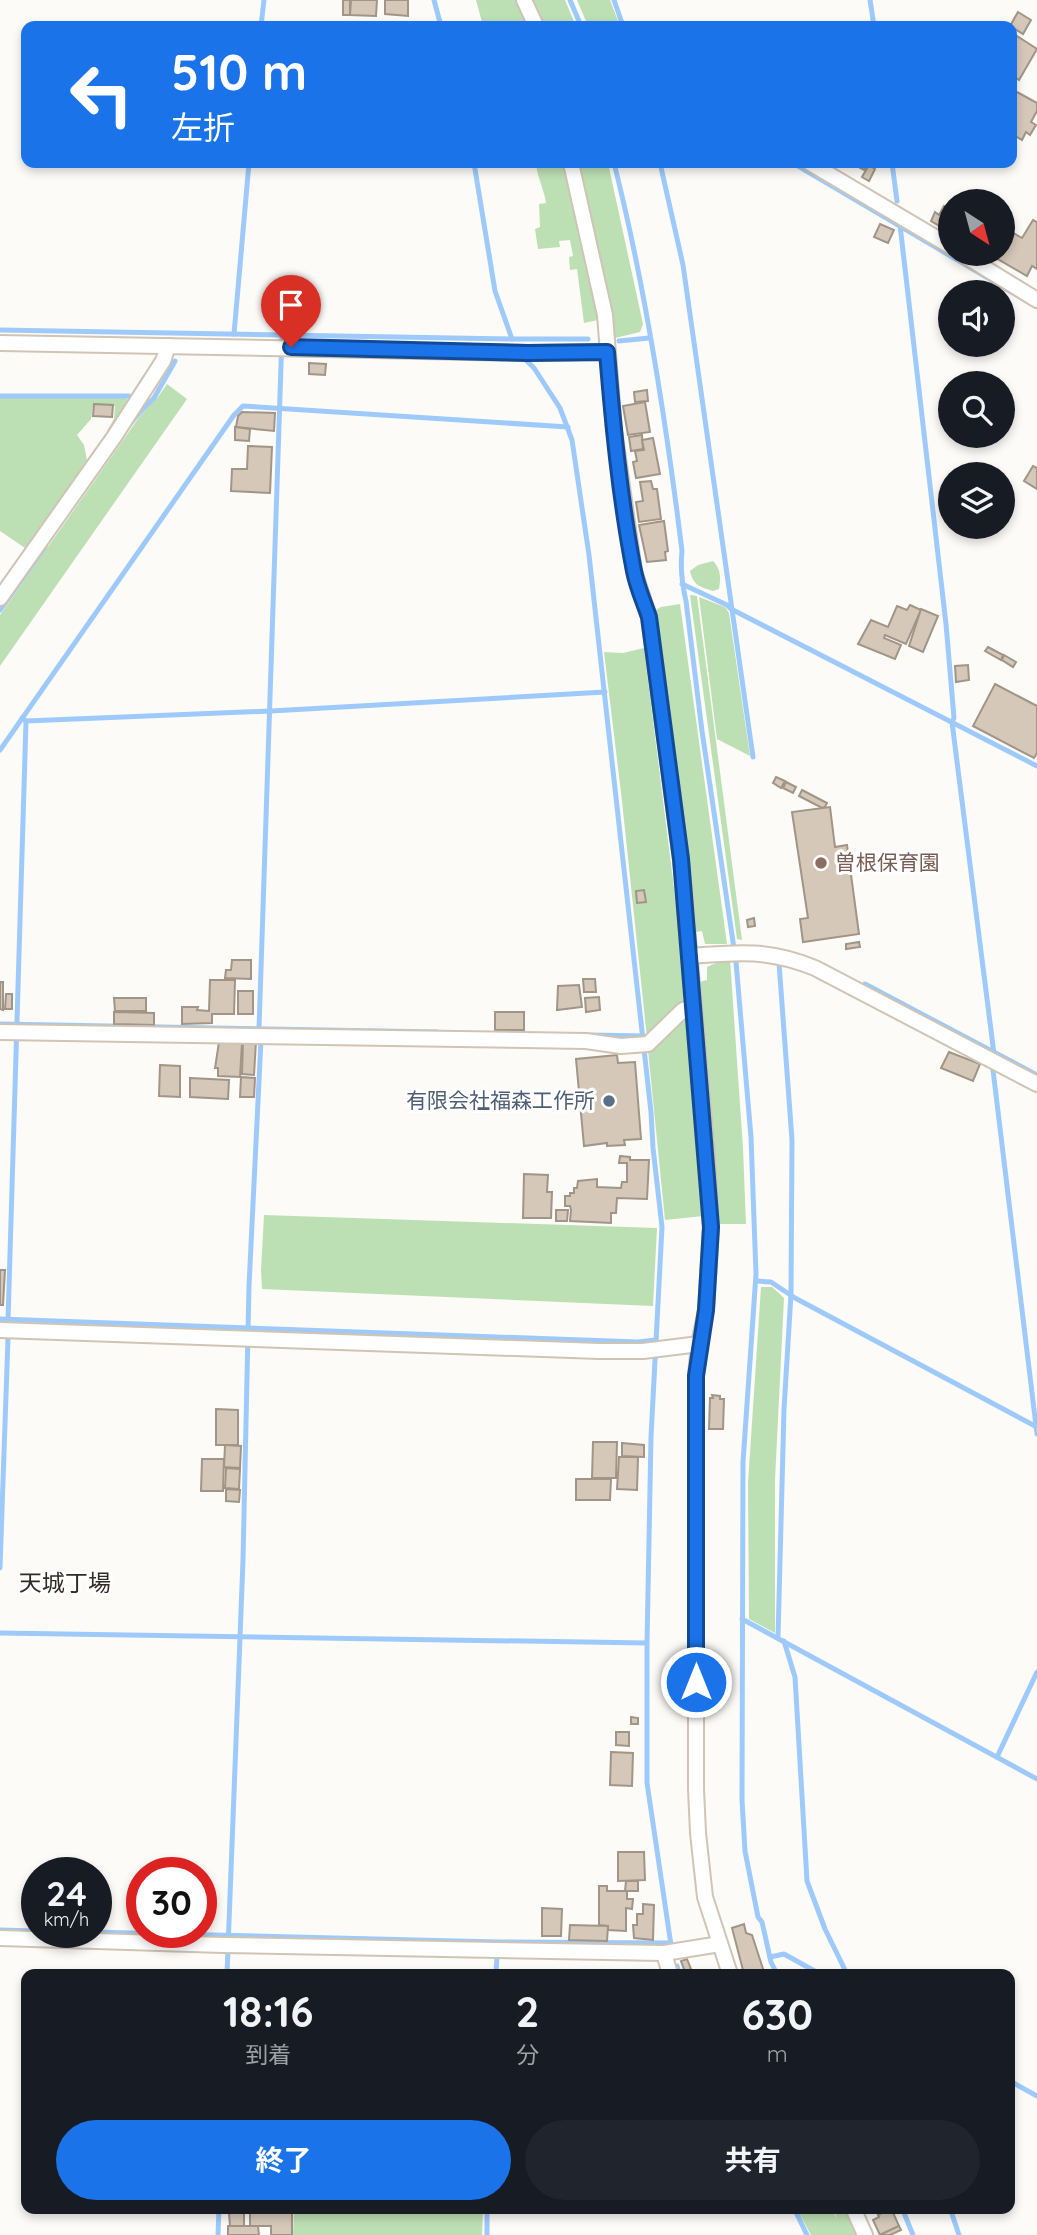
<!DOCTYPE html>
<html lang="ja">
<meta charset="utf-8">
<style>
body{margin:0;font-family:Quicksand,"Noto Sans JP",sans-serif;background:#20242c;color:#f1f3f6;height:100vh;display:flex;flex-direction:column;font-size:26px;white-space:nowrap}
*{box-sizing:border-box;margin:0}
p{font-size:23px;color:#9ea1a6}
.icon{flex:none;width:38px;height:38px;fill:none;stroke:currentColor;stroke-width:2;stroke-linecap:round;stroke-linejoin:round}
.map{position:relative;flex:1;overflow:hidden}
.sheet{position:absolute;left:21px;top:1969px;width:994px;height:245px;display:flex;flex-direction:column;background:#171b24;border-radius:14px;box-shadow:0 4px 10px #0003}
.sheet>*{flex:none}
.banner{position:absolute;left:21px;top:21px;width:996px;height:147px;border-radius:14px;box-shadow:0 4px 10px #0003;background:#1a73e8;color:#fff;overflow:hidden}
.needle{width:46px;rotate:144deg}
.fabs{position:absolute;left:938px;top:189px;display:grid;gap:14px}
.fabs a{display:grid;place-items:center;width:77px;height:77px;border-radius:50%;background:#171b24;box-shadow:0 4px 10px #0003;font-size:35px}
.speed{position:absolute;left:21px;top:1857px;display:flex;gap:14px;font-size:35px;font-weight:700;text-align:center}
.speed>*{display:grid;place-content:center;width:91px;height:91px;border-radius:50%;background:#171b24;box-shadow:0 4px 10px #0003;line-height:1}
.speed small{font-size:18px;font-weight:400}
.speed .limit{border:10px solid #d22;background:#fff;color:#111}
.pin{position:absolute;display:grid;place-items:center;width:60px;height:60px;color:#fff;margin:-72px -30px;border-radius:50% 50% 50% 0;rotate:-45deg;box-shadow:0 0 7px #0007}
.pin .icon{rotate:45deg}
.me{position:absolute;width:77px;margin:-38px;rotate:0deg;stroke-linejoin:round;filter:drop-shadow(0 0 5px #0008)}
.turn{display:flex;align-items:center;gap:24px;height:147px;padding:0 35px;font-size:32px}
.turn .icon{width:91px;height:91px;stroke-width:2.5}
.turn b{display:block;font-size:49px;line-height:60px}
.eta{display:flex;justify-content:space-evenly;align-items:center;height:119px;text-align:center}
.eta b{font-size:42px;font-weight:700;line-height:49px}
.cta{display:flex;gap:14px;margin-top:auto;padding:14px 35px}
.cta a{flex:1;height:80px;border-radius:42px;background:#1a73e8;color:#fff;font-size:28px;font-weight:700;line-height:80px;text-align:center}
.cta a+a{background:#20242c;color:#f1f3f6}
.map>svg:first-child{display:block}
</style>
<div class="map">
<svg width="1037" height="2235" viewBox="0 0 1037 2235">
<rect width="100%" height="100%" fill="#fdfbf8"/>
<!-- green -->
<g fill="#bddfb4">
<polygon points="476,0 517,0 528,26 483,26"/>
<polygon points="531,0 565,0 576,26 542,26"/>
<polygon points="577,0 610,0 620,26 588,26"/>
<path d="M536 163H564L591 277 598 320 584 323 577 269 570 270 569 257 573 256 570 240 559 241 560 247 538 249 535 229 540 227 539 204 546 203C544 189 537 177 536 163Z"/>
<polygon points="578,163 608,163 643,324 640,332 615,338 610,306"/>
<polygon points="167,384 187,399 0,666 0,615 140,416 158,397"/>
<polygon points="0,398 126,398 129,401 110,433 107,431 114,419 115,406 93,405 91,419 77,435 84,445 88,465 28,550 0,531"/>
<path d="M713 561C721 569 721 578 719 589L713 591C700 587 693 585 690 571L698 565Z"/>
<polygon points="690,595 697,596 742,940 737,939"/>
<polygon points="699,597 725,607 729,613 750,756 717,739"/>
<polygon points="680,604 727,944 705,944 702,931 696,932 656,623 656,610 661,607"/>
<polygon points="644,648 687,992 680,1006 647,1038 622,801 604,652 623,653"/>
<polygon points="730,959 743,1148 746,1224 716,1224 714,1158 699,982 707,980 707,967 723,960"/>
<polygon points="684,1017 689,1022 690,1027 703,1216 665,1220 648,1050"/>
<polygon points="264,1215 657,1228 653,1306 262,1289 261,1270"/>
<polygon points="761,1287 772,1287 784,1298 775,1480 775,1633 749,1619 748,1483"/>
<polygon points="294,2209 483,2209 482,2235 293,2235"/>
<polygon points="797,2209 832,2209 837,2219 834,2209 847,2209 860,2235 811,2235"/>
</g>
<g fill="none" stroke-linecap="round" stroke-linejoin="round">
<!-- stream -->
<g stroke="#9dcafa" stroke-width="5">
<polyline points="434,0 441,26"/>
<polyline points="570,0 581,26"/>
<polyline points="614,0 623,26"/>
<polyline points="870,0 874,26"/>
<polyline points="261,26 264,0"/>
<polyline points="474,163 495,291 512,339 588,339"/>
<path d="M614 163C646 289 666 421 682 551 680 569 682 584 686 601L702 731 736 962 751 1137 756 1274 743 1462 742 1800 745 1851 758 1917 762 1922 771 1962 777 1974"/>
<polyline points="660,163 683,265 753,757"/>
<polyline points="793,163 1037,307"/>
<polyline points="892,163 897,201"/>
<polyline points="900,225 946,624 954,718 952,722 994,1054"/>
<polyline points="0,330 512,339"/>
<polyline points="234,334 249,163"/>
<polyline points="619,341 649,338"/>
<polyline points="525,359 534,368 560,408 572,440 589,555 651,1112 653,1148 662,1227 651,1437 647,1643 647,1783 671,1945"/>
<polyline points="0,396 129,396 136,401"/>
<polyline points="130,424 139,413 154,398 175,361"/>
<polyline points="682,584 727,605 731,609 1037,766"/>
<polyline points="0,610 45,547"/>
<polyline points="26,721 271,711 605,692"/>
<polyline points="0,750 234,415 243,406 568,427"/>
<polyline points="865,984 1037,1075"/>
<polyline points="0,1024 438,1032"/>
<polyline points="259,1029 282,335"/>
<polyline points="591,1035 644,1036"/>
<polyline points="993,1070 1037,1434"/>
<polyline points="756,1281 771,1282 795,1298 1037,1427"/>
<polyline points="0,1319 638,1342 656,1340"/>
<polyline points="8,1321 26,721 22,718"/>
<polyline points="0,1568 8,1338"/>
<polyline points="742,1619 1037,1779"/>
<polyline points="0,1633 647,1643"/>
<polyline points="778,1638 784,1409 791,1294 792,1140 779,963"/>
<polyline points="784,1641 795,1677 807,1881 825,1929 847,1974"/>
<polyline points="997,1757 1037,1672"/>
<polyline points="0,1930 37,1931"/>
<polyline points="91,1932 497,1942 671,1943"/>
<polyline points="770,1957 784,1954 820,1974"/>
<polyline points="677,1966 679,1974"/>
<polyline points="227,1974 243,1560 249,1286 261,1040"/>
<polyline points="496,1974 497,1957"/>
<polyline points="1010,2081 1037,2096"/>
<polyline points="794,2208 807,2235"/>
<polyline points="902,2208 913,2235"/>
<polyline points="950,2208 959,2235"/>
<polyline points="218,2235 219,2208"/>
<polyline points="487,2235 487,2208"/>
</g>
</g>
<!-- building -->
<g fill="#d5c8b9" stroke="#a09586" stroke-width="2">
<rect x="343" y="0" width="7" height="15"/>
<polygon points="351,0 377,0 376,16 350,15"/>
<polygon points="385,0 408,0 408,16 385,14"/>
<polygon points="1018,12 1031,20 1023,34 1010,26"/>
<polygon points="1017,36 1037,49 1019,80 1012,75 1012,45"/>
<polygon points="1017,92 1037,103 1037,111 1031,122 1036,125 1030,135 1026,132 1022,140 1012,134 1012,109 1014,105 1012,102"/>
<polygon points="851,163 868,163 864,170"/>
<polygon points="869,165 875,169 869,181 862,177"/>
<polygon points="944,206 950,210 950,226 948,231 931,221 935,212 939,215"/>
<polygon points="1033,220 1037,222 1037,269 1032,266 1027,276 989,254 1003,254 1003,238 1008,230 1022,238"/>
<polygon points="880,224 894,230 888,243 874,237"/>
<polygon points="309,363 326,364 325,375 309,374"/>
<polygon points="647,390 648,401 635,402 634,392"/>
<polygon points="645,402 650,432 628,435 623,406"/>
<polygon points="94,404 113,405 112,417 93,416"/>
<polygon points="242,412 275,413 274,431 236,427 238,416"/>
<polygon points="235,427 250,429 249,441 235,440"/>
<polygon points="642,435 643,449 631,451 629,437"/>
<polygon points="653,438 660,474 636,478 633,462 637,461 635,451 644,450 642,440"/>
<polygon points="248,446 272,447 270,493 231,491 232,469 247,469"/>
<polygon points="1033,466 1037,468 1037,489 1024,481"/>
<polygon points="651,481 653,489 657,489 661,519 639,522 636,502 643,501 640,482"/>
<polygon points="664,521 668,551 665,552 666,560 647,562 639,525"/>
<polygon points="910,605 921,610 906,644 885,635 884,638 901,645 895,659 858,644 871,620 888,627 897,606 907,610"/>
<polygon points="921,609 938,616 923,652 909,646"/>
<polygon points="988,647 1003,655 1001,660 985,651"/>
<polygon points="1004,655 1016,662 1013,667 1002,660"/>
<polygon points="968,665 969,680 956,682 955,666"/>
<polygon points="995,684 1037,706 1037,753 1034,758 973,726"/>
<polygon points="776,777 785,781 781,788 773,783"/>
<polygon points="786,782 796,787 793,793 783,788"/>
<polygon points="802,790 827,803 825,807 822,808 799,796"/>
<polygon points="830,807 835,847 847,845 859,934 803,942 800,919 808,918 792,812"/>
<polygon points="644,890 646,902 637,903 636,891"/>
<polygon points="754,918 755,926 748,927 747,920"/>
<polygon points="859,942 860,947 846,949 846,944"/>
<polygon points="232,960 251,960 251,979 225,978 226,970 231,970"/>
<polygon points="583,979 595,979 596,992 584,992"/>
<polygon points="210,980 235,980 234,1014 212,1014 212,1023 182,1024 182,1007 198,1007 197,1010 209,1011"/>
<polygon points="0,982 3,982 3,1010 0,1009"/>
<polygon points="579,985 582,1007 557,1010 558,986"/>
<rect x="238" y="991" width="15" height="23"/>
<polygon points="6,994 12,994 12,1009 5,1009"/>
<polygon points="599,997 600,1010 586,1012 585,998"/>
<polygon points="114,998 146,998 146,1011 115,1011"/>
<polygon points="114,1012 154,1013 154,1025 114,1024"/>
<rect x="495" y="1012" width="29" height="18"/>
<polygon points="243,1041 256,1041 254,1075 242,1074"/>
<polygon points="219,1042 242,1043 240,1077 218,1076 218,1068 215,1068"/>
<polygon points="949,1052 980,1064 973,1081 941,1068"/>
<polygon points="617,1055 618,1063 635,1062 641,1139 624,1140 625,1145 607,1146 607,1143 584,1146 576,1059"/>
<polygon points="160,1065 180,1066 180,1097 159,1096"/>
<polygon points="241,1077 255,1078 254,1097 240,1097"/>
<polygon points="190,1078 229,1080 228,1099 190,1097"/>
<polygon points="620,1156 630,1157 630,1160 649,1160 647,1199 617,1198 616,1213 611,1213 611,1223 570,1221 571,1210 570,1206 565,1206 565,1196 570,1196 570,1193 574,1193 574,1188 577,1188 578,1181 597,1179 597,1187 621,1188 622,1182 627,1182 627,1163 619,1163"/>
<polygon points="524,1174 548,1175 547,1192 552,1192 551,1218 523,1218"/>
<polygon points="556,1210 568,1210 567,1221 556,1221"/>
<polygon points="0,1270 5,1270 3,1305 0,1305"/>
<polygon points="712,1395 720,1396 720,1399 724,1399 723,1429 709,1429 710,1398 713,1398"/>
<polygon points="216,1409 238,1410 238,1445 216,1445"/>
<polygon points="593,1442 617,1442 616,1478 592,1478"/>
<polygon points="622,1443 644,1445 644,1457 622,1456"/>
<polygon points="225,1445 241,1446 240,1468 224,1467"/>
<polygon points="619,1457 638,1457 637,1490 617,1489"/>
<polygon points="202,1459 224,1459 223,1491 201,1491"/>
<polygon points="226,1468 240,1469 239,1489 225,1488"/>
<polygon points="576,1479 611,1479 610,1500 576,1500"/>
<polygon points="226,1489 240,1490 239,1502 226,1501"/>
<polygon points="631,1717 638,1718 638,1724 631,1724"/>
<polygon points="616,1732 629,1732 629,1746 616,1745"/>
<polygon points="611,1752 633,1753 632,1786 610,1785"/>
<polygon points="618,1852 644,1852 645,1880 618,1881"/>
<polygon points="626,1881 638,1881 638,1891 625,1891"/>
<polygon points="599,1886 607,1886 607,1891 627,1891 627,1899 633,1899 632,1909 626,1908 626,1931 608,1930 608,1926 599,1925"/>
<polygon points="643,1904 654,1905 653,1940 634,1938 633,1925 637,1925 637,1914 643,1914"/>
<polygon points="542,1908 562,1909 561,1936 542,1936"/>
<polygon points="744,1924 746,1933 752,1935 764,1972 744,1974 732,1928"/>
<polygon points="570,1925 608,1926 607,1941 569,1940"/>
<polygon points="687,1959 691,1969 685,1972 681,1961"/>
<rect x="643" y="1971" width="21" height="3"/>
<polygon points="250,2208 292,2208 292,2235 271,2235 271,2226 250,2226"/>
<polygon points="891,2208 899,2226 880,2235 873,2220 879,2217 878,2215"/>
<polygon points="229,2213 244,2213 244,2226 230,2226"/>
<polygon points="228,2226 258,2226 259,2235 228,2235"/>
<polygon points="899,2226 901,2230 890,2235 880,2235"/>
</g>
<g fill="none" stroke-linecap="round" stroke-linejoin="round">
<defs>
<g id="street">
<polyline points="524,0 536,26"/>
<polyline points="571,163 605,315 614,430 634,571 649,617 681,859 707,1156 711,1228 706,1310 699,1344 696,1375 696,1789 698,1833 705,1897 730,1974"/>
<polyline points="810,163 950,246"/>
<polyline points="962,254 1037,300"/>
<polyline points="0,343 528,353 607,352"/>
<polyline points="0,598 114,437 163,361 168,346"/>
<path d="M689 956C738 952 769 949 815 968L1037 1084"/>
<polyline points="0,1032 586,1041 621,1046 648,1044 683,1010 694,1006"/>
<polyline points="0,1330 599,1351 643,1351 699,1344"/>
<polyline points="0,1938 223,1945 664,1953 720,1944"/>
<polyline points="664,1953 670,1974"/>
<polyline points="853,2208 865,2235"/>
</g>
</defs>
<!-- street casing -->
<use href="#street" stroke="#d0c4b5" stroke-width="18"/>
<!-- street -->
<use href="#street" stroke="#fff" stroke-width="14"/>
</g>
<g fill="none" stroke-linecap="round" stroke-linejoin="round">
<defs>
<path id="route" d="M291 347 528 353 607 352C613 425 620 499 634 571 637 587 644 602 649 617L681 859 711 1227 706 1310 696 1376V1682"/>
</defs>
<!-- route casing -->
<use href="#route" stroke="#114b97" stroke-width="18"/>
<!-- route -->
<use href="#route" stroke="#1a73e8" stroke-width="12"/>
</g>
<!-- markers -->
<circle fill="#8d6e63" stroke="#fff" stroke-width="2.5" cx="821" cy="863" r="7"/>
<circle fill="#5c6f8a" stroke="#fff" stroke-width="2.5" cx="609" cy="1101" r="7"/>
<g text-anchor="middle" stroke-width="6" stroke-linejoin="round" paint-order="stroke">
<!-- education labels -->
<g font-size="21" fill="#785e54" stroke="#fff" text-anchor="start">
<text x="835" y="870">曽根保育園</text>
</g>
<!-- service labels -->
<g font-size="21" fill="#4e5e75" stroke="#fff" text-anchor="end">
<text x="595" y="1108">有限会社福森工作所</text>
</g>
<!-- neighbourhood labels -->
<g font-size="23" fill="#312c26" stroke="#fff">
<text x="65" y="1591">天城丁場</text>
</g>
</g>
</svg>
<div class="fabs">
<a><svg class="needle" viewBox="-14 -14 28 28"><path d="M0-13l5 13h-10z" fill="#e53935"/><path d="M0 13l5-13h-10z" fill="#9ea1a6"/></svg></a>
<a><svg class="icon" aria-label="sound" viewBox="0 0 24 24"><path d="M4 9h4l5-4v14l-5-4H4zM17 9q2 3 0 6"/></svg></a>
<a><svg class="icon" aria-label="search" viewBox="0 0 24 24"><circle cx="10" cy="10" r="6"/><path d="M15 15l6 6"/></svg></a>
<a><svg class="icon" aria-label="layers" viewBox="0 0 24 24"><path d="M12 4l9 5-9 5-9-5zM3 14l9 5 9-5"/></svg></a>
</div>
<div class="speed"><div>24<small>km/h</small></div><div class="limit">30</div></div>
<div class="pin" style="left:291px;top:347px;background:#d93025"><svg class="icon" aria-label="arrive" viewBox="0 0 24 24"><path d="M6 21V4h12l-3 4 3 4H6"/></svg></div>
<svg class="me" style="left:696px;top:1682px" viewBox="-20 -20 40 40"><circle r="17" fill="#1a73e8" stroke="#fff" stroke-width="3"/><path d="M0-11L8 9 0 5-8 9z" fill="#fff"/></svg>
<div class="banner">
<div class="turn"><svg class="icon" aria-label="left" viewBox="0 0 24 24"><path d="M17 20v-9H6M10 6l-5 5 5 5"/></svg><div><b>510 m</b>左折</div></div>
</div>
<section class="sheet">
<div class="eta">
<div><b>18:16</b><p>到着</p></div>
<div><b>2</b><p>分</p></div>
<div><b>630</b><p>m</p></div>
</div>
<div class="cta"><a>終了</a><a>共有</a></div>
</section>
</div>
